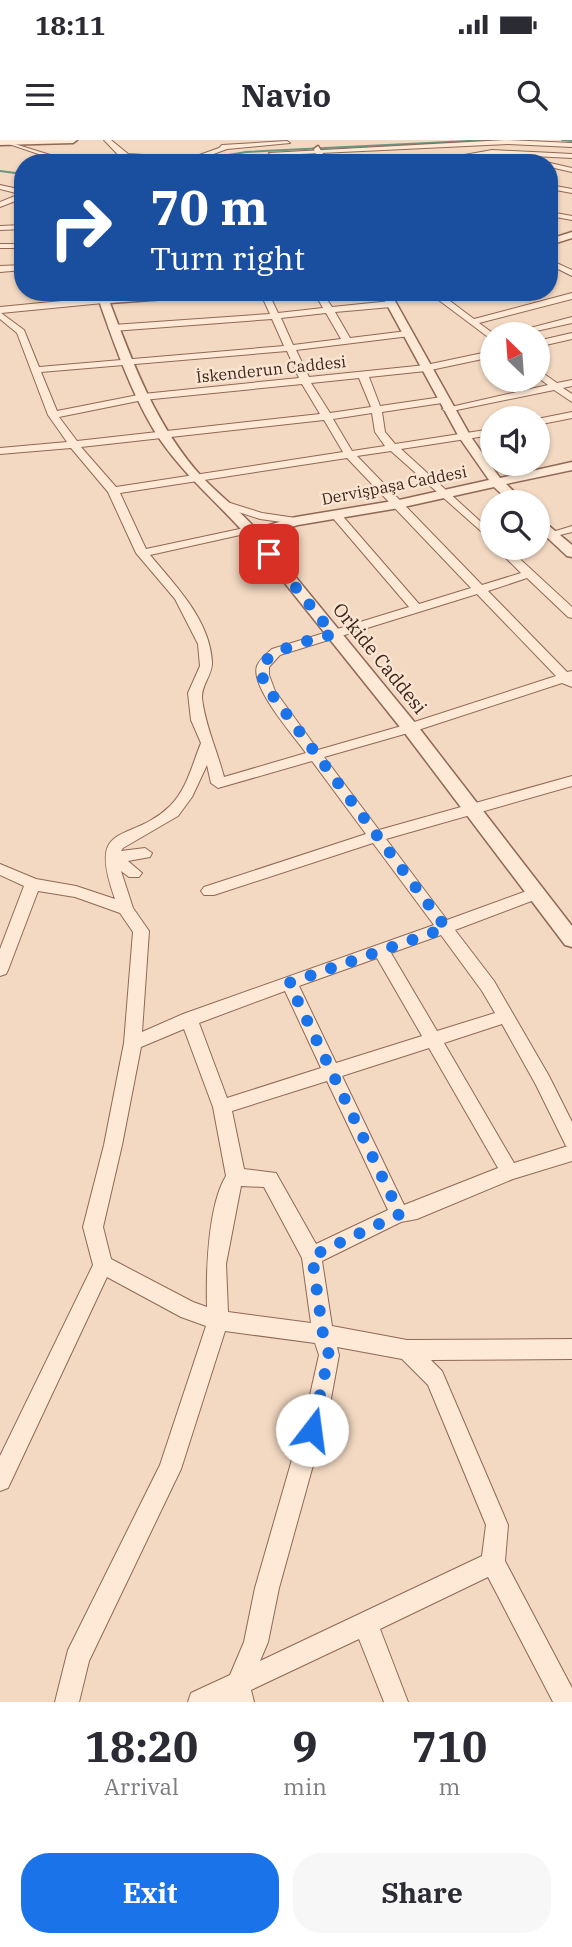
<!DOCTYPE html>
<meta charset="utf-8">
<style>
body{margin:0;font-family:"IBM Plex Serif",serif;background:#f7f7f7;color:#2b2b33;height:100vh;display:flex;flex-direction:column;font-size:26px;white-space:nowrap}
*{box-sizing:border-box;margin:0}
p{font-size:23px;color:#7c7c81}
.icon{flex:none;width:38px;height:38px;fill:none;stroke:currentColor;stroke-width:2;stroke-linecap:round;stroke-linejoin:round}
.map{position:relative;height:1562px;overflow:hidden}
.sheet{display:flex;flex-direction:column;background:#fff;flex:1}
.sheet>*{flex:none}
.top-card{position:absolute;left:14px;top:14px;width:544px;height:147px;border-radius:28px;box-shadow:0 2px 5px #0004;background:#1a4fa0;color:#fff;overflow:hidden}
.needle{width:46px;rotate:335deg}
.fabs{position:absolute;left:480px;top:182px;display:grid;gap:14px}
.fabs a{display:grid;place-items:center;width:70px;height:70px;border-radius:50%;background:#fff;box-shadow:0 2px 5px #0004;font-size:35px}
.pin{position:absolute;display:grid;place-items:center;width:60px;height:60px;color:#fff;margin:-30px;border-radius:14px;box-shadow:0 4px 10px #0006}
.me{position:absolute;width:77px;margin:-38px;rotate:15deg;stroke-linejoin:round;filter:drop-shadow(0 0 5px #0008)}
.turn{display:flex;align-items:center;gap:24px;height:147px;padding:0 21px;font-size:32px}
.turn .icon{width:91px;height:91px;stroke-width:2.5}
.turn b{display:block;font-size:49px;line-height:60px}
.eta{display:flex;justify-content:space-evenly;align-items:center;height:119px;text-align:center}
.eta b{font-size:42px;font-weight:700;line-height:49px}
.action{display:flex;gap:14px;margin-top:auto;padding:14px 21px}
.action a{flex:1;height:80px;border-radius:28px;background:#1a73e8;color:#fff;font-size:28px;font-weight:700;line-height:80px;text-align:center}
.action a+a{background:#f7f7f7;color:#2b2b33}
.status{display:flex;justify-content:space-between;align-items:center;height:49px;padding:0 35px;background:#fff;direction:ltr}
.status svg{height:19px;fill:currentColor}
header{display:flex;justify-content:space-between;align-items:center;height:91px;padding:0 21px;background:#fff;font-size:32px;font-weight:700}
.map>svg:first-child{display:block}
</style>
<div class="status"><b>18:11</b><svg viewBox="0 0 49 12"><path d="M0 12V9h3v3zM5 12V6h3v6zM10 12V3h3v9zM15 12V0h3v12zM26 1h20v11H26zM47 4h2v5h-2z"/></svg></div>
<header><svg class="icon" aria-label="menu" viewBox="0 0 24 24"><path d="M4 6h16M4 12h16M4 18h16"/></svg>Navio<svg class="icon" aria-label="search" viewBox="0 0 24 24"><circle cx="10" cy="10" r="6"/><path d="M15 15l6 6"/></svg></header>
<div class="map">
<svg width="572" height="1562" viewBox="0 0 572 1562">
<rect width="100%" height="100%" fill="#f3d9c2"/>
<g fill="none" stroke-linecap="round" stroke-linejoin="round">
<!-- stream -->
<g stroke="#6a9581" stroke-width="2">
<polyline points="562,0 572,1"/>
<polyline points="205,23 217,17 246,12 489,0"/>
<polyline points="0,31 23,34"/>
</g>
<defs>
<g id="minor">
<polygon points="104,0 111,0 128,14 191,18 219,8 222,5 287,1 290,3 227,9 192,22 131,18 132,23 126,23"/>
<polygon points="506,0 572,3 572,7 508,4 279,15 288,23 280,23 269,13"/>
<polygon points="0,1 5,1 76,23 65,23"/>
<polygon points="492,10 572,14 572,18 492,14 444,23 459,16"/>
<polygon points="550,23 572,28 572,32 550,27"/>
<polygon points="0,45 23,50 23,58 0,67 0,62 20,54 0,49"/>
<polygon points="550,45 572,49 572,53 550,49"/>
<polygon points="550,72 572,76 572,80 550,76"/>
<polygon points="23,85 23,89 0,90 0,86"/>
<rect x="0" y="104" width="23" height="4"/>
<polygon points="550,120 572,130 572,136 550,125"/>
<polygon points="23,125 23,130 0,132 0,126"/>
<path d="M260 152H268L278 173 323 168 314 152H322L332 167 391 161 395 164 391 167 335 172 350 198 407 191 412 194 410 196 296 210 309 237 426 225 492 211V217L426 231 369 237 380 266 442 257 447 260 442 263 382 272 385 292 395 304 492 289V295L401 309 492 392V401L391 311 357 316 482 445 521 433 496 408H508L572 467V478L568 477 527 438 488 451 567 532 572 531V547L562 543 415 591 324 617 379 690 572 636V646L386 699 447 780 532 749H542L545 753 542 757 455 790 494 841 549 936 572 982V1021L513 1039 417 1079 401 1082 322 1121 332 1186 407 1200 572 1199V1219L431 1220 442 1231 508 1385 505 1421 572 1548V1562H553L488 1437 380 1489 408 1562H384L359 1499 251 1550 254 1562H188L191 1553 230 1535 244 1502 255 1448 308 1264 319 1215 315 1203 225 1191 181 1329 89 1521 79 1562H55L68 1510 160 1325 206 1186 181 1177 107 1137 8 1348 0 1351V1316L93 1125 83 1087 104 1005 124 903 133 792 120 773 75 757 38 751 8 830 6 834 0 836V809L24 746 0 735V724L36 739 76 746 115 759C86 678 130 705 170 666 187 649 192 625 201 603L191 580 188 553 200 526 198 504 175 459 136 413 108 352 71 308 0 314V308L67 302 48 275 17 193 0 179V167L103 157 107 160 103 163 1 173 24 190 39 227 284 206 272 179 113 191 108 188 113 185 270 174ZM326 173 341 199 293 205 281 178ZM287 211 299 238 143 254 57 271 41 232ZM359 238 371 267 330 273 311 243ZM302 244 320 274 77 301 59 277 143 260ZM372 273 375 292 385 306 352 311 333 279ZM324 280 343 312 116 347 81 307ZM347 318 471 448 419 464 340 373H332V377L409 467 272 509C266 514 260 519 257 526 250 547 294 596 306 613L224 637C217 610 205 585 202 558 201 545 213 534 212 522 210 480 175 445 150 415L249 393 255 390 249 387 146 409 120 353ZM477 454 556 536 405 585 318 610 275 551 269 535V527L280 515ZM312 621 366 694 204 747 201 751 204 755H214L373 703 434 785 183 874 142 892 149 791 133 768 121 731 129 737H139L142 733 128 721 150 717 152 713 145 708 121 711 123 708 178 676 192 657 207 625 211 643 218 648ZM441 795 482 851 495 873 437 891 391 813ZM377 818 422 896 336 923 299 846ZM285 851 321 928 227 958 199 883ZM502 884 536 945 566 1006H568L514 1023 444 903ZM184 889 213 967 226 1036C208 1065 206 1132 207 1167L193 1162 111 1119 103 1087 122 1005 141 907ZM429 908 498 1028 404 1065 342 936ZM327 941 388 1070 316 1104 276 1033 244 1029 232 971ZM241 1046 264 1047 302 1118 311 1183 228 1172 226 1124ZM337 1207 402 1219 428 1245 486 1385 482 1416 260 1521 268 1502 279 1448 330 1264 339 1215Z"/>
<polygon points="428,152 438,152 474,179 572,153 572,159 479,183 494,194 492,194 492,200"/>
<polygon points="572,177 572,183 523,194 507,194"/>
<polygon points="572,193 572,199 537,207 537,201"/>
<polygon points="537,229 557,243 572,240 572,246 563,248 572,254 572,262 554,250 447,272 442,269 548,245 537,237"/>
<polygon points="572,272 572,278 537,285 537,279"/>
<polygon points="227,362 262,373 296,378 302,381 296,384 260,379 223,367 221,365"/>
<polygon points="572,386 572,392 552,397 546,394"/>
</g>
<g id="tertiary">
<polygon points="0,0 77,0 73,3 0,5"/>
<polygon points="318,6 329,23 320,23 314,9"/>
<polygon points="572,92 572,98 550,105 550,99"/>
<path d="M96 152H106L108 156 226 152 221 155 110 163C133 224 157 288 202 337 219 355 239 370 256 389L296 377 399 360 489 340 459 297 380 152H390L471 297 500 338 572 322V330L506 344 525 362H510L494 347 399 368 298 385 262 396 416 584 572 786V807L565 805 404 592 248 397C219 364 186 337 161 301 133 260 112 198 96 152Z"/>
<polygon points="537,376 572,405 572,417 567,416 537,388"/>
</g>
</defs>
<!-- minor casing -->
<use href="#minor" stroke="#906856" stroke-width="2"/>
<!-- tertiary casing -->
<use href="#tertiary" stroke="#906856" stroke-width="3"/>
<!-- minor -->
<use href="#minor" fill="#fde9d6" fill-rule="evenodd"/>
<!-- tertiary -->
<use href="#tertiary" fill="#fde9d6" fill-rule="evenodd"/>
</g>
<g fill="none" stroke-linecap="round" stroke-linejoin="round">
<!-- route -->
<path stroke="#1a73e8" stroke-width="12" stroke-dasharray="0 21.6" d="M269 414 333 494C316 499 267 509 262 527 261 532 263 538 264 544L446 788 289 843 400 1074 312 1116 323 1194 329 1215 312 1290"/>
</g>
<g text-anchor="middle" stroke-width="5" stroke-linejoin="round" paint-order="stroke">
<!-- far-street labels -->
<g font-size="16" fill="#3e251c" stroke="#fae5d2">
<text transform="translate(271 229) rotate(-6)" y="6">İskenderun Caddesi</text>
<text transform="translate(394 345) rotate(-11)" y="6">Dervişpaşa Caddesi</text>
</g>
<!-- street labels -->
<g font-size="19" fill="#3e251c" stroke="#fae5d2">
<text transform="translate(380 518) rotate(51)" y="7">Orkide Caddesi</text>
</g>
</g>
</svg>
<div class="fabs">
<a><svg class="needle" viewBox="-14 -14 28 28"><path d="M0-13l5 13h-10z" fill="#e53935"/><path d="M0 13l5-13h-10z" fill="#7c7c81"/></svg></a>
<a><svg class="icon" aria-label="sound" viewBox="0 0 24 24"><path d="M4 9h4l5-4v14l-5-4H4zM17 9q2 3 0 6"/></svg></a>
<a><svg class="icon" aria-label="search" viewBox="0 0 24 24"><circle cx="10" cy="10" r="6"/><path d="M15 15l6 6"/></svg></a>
</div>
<div class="pin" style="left:269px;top:414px;background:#d93025"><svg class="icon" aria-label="arrive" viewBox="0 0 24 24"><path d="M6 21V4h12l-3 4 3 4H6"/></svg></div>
<svg class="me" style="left:312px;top:1290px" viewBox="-20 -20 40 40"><circle r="19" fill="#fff"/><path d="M0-13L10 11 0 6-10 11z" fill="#1a73e8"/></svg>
<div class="top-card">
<div class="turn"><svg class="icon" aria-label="right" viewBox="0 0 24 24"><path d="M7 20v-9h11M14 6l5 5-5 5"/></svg><div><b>70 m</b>Turn right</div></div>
</div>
</div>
<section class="sheet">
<div class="eta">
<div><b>18:20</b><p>Arrival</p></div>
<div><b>9</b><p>min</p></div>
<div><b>710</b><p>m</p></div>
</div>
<div class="action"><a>Exit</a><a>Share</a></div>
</section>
